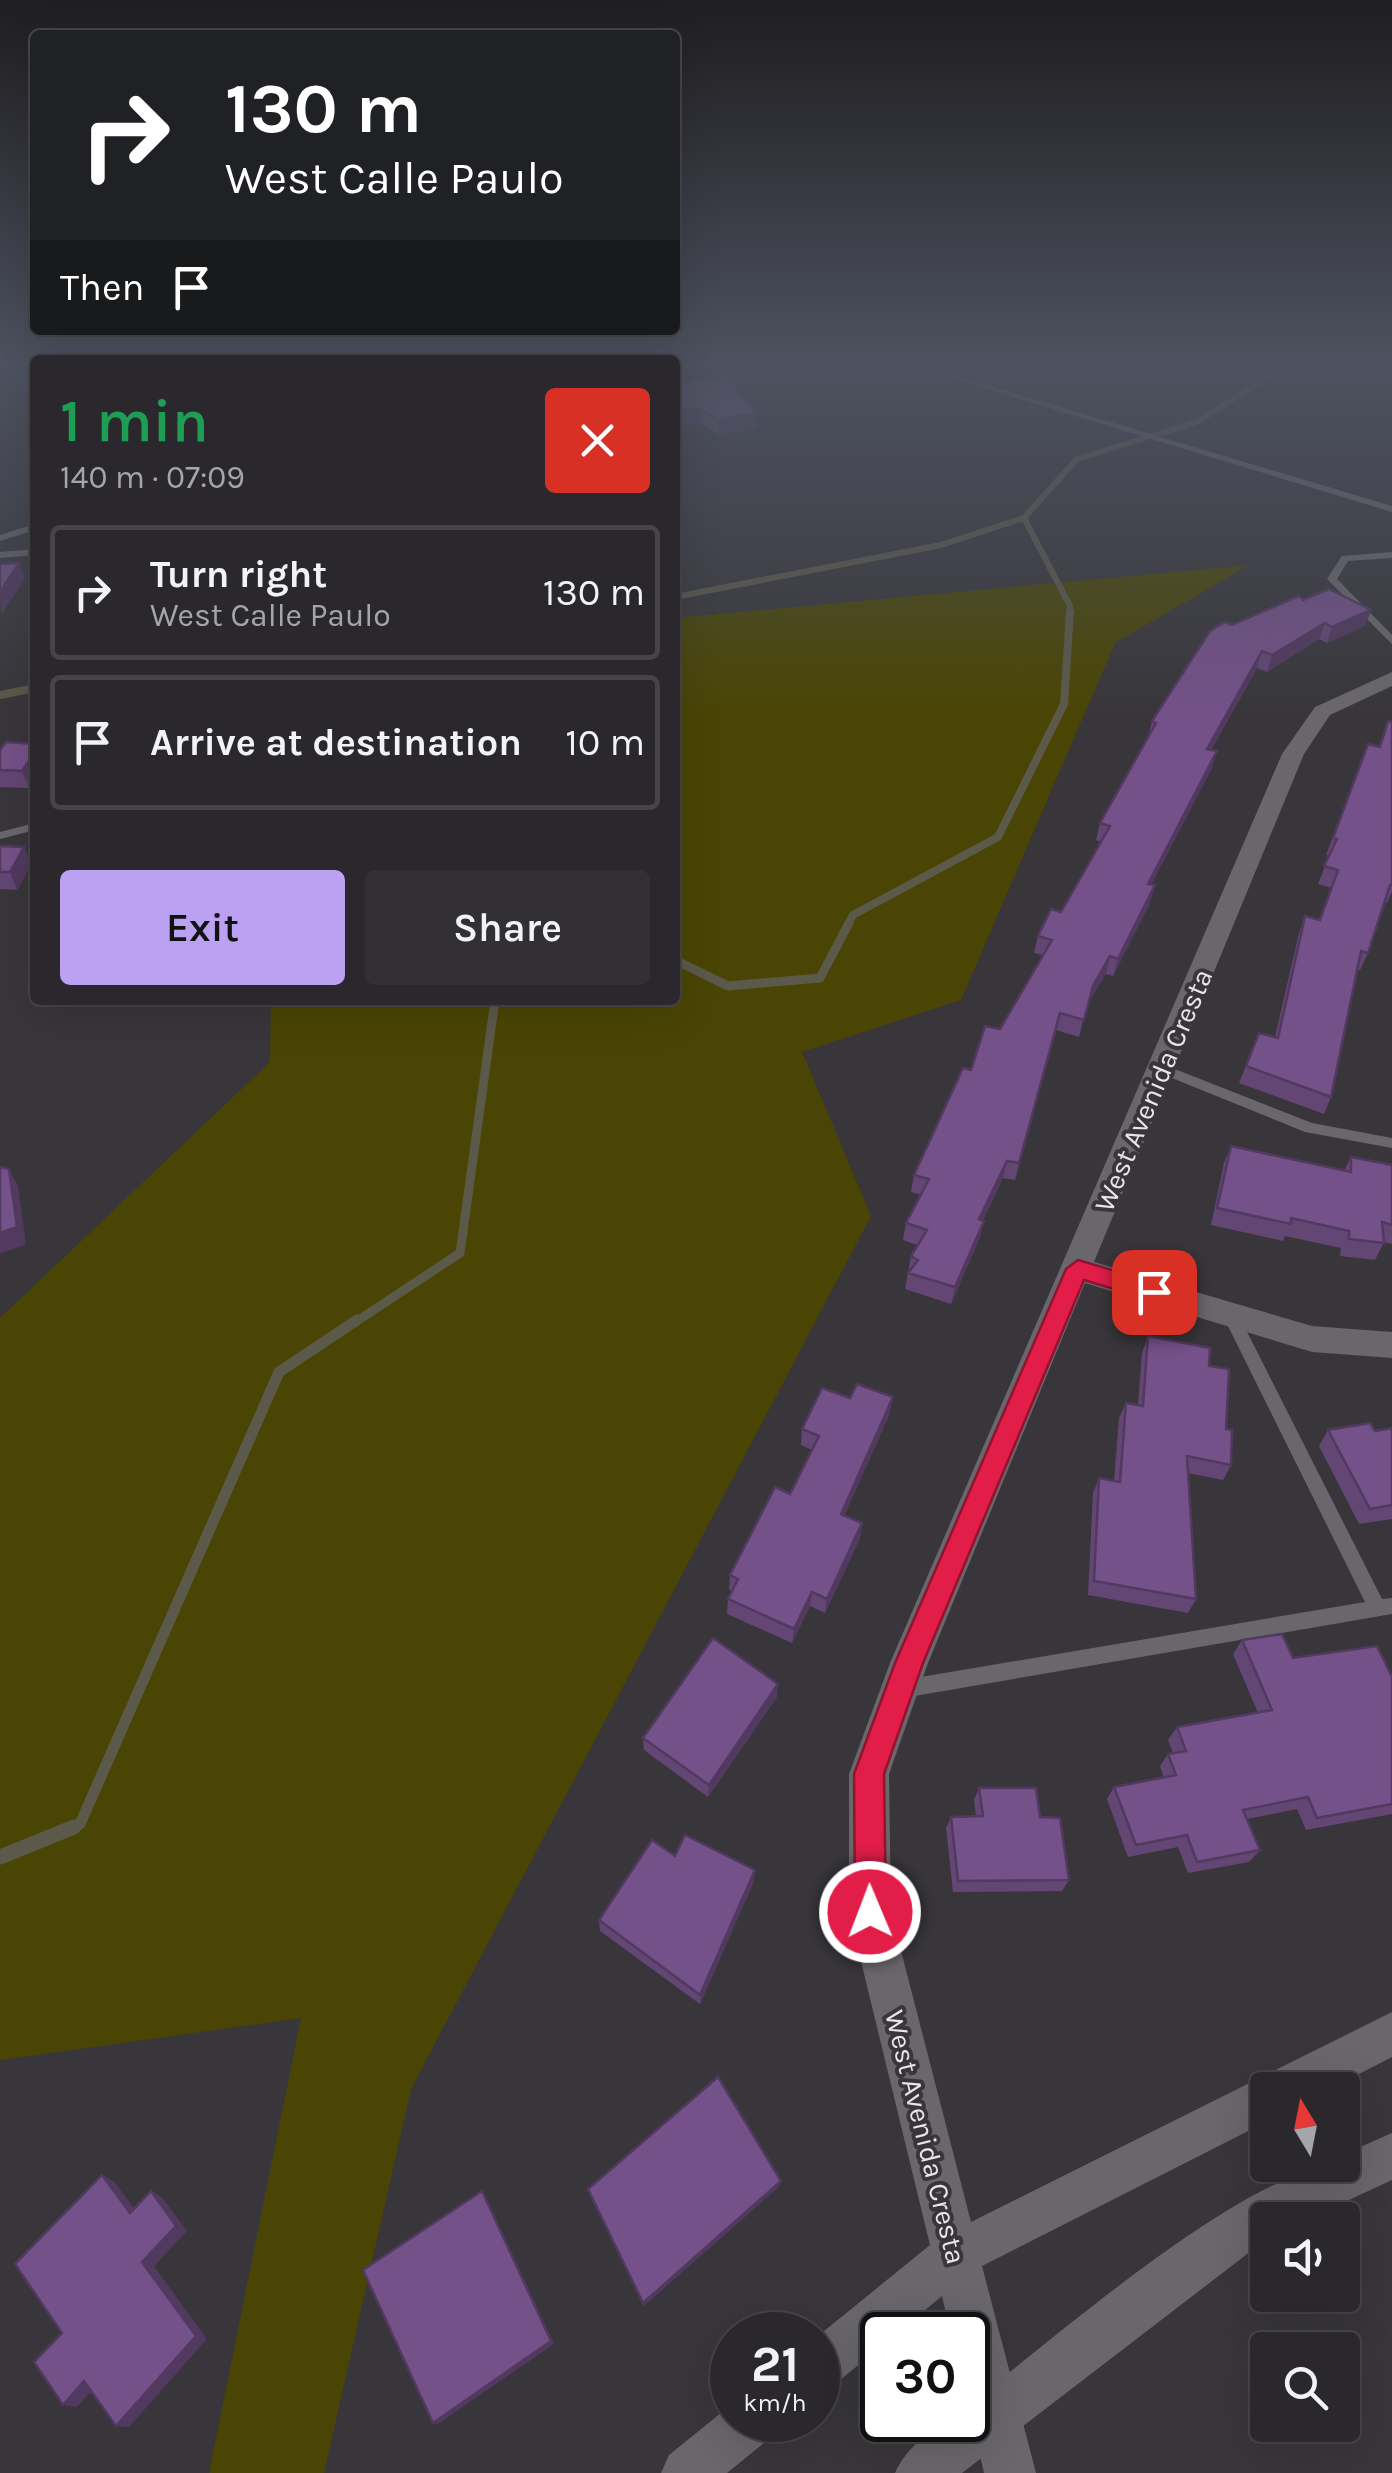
<!DOCTYPE html>
<meta charset="utf-8">
<style>
body{margin:0;font-family:Karla,sans-serif;background:#323034;color:#f1f3f6;height:100vh;display:flex;flex-direction:column;font-size:38px;white-space:nowrap}
*{box-sizing:border-box;margin:0}
p{font-size:32px;color:#a5a6a9}
.icon{flex:none;width:55px;height:55px;fill:none;stroke:currentColor;stroke-width:2;stroke-linecap:round;stroke-linejoin:round}
.map{position:relative;flex:1;overflow:hidden}
.details{position:absolute;left:30px;top:355px;width:650px;height:650px;display:flex;flex-direction:column;background:#2a282c;border-radius:10px;box-shadow:0 10px 40px #0002,0 0 0 2px #464448}
.details>*{flex:none}
.hud{position:absolute;left:30px;top:30px;width:650px;height:305px;border-radius:10px;box-shadow:0 10px 40px #0002,0 0 0 2px #464448;background:#202124;color:#fff;overflow:hidden}
.needle{width:65px;rotate:350deg}
.tools{position:absolute;left:1250px;top:2072px;display:grid;gap:20px}
.tools a{display:grid;place-items:center;width:110px;height:110px;border-radius:10px;background:#2a282c;box-shadow:0 10px 40px #0002,0 0 0 2px #464448;font-size:50px}
.speed{position:absolute;left:710px;top:2312px;display:flex;gap:20px;font-size:50px;font-weight:700;text-align:center}
.speed>*{display:grid;place-content:center;width:130px;height:130px;border-radius:50%;background:#2a282c;box-shadow:0 10px 40px #0002,0 0 0 2px #464448;line-height:1}
.speed small{font-size:25px;font-weight:400}
.speed .limit{border:5px solid #111;border-radius:15px;background:#fff;color:#111}
.pin{position:absolute;display:grid;place-items:center;width:85px;height:85px;color:#fff;margin:-42px;border-radius:20px;box-shadow:0 5px 15px #0006}
.me{position:absolute;width:110px;margin:-55px;rotate:359deg;stroke-linejoin:round;filter:drop-shadow(0 0 8px #0008)}
.turn{display:flex;align-items:center;gap:35px;height:210px;padding:0 30px;font-size:45px}
.turn .icon{width:130px;height:130px;stroke-width:2.5}
.turn b{display:block;font-size:70px;line-height:85px}
.then{display:flex;align-items:center;height:95px;padding:0 30px;background:#0003;gap:20px;font-size:38px}
.round{display:grid;place-items:center;flex:none;width:105px;height:105px;border-radius:10px;background:#323034}
.overview{display:flex;align-items:center;justify-content:space-between;height:170px;padding:0 30px}
h1{font-size:60px;font-weight:600;line-height:75px;color:#1e9e55}
.cta{display:flex;gap:20px;margin-top:auto;padding:20px 30px}
.cta a{flex:1;height:115px;border-radius:10px;background:#bca0f2;color:#111;font-size:40px;font-weight:600;line-height:115px;text-align:center}
.cta a+a{background:#323034;color:#f1f3f6}
ul{padding:0;list-style:none}
li{display:flex;align-items:center;gap:30px;height:135px;margin:0 20px 15px;padding:0 10px;border:5px solid #464448;border-radius:10px}
li div{flex:1}
li b{display:block;font-size:38px}
li em{font-style:normal}
.map>svg:first-child{display:block}
</style>
<div class="map">
<svg width="1392" height="2473" viewBox="0 0 1392 2473">
<rect width="100%" height="100%" fill="#38363a"/>
<!-- green -->
<polygon fill="#4a4505" points="1249,565 1115,643 961,1000 802,1052 871,1216 411,2089 324,2473 209,2473 301,2018 0,2060 0,1318 270,1062 271,1000 675,1000 675,618"/>
<g fill="none" stroke-linecap="round" stroke-linejoin="round">
<!-- stream-far4 -->
<g stroke="#5b5949" stroke-width="6">
<polyline points="675,597 941,545 1024,518"/>
<polyline points="1069,614 1070,606 1024,518 1077,459 1197,422 1272,375 1271,368"/>
</g>
<!-- stream-far3 -->
<g stroke="#5b5949" stroke-width="8">
<polyline points="0,695 35,688"/>
<polyline points="847,926 853,915 998,837 1064,704 1070,612"/>
</g>
<!-- stream-far2 -->
<g stroke="#5b5949" stroke-width="9">
<polyline points="675,960 728,986 820,978 849,923"/>
<polyline points="354,1323 460,1253 495,1000"/>
</g>
<!-- stream-far1 -->
<polyline stroke="#5b5949" stroke-width="11" points="68,1829 80,1824 279,1372 357,1320"/>
<!-- stream -->
<polyline stroke="#5b5949" stroke-width="15" points="0,1857 74,1827"/>
<!-- lane -->
<g fill="#6a676c" fill-rule="evenodd">
<polygon points="917,368 930,368 1392,506 1392,512"/>
<polygon points="35,524 35,530 0,541 0,535"/>
<polygon points="35,549 35,555 0,558 0,552"/>
<polygon points="1392,552 1392,558 1348,561 1337,579 1392,635 1392,644 1327,579 1342,556"/>
<polygon points="35,823 35,830 0,839 0,832"/>
<polygon points="1162,1064 1312,1123 1392,1138 1392,1148 1305,1132 1157,1072 1155,1069 1157,1066"/>
<polygon points="1230,1308 1236,1310 1382,1599 1392,1598 1392,1614 903,1698 896,1695 894,1689 896,1683 903,1680 1365,1602 1222,1314 1224,1310"/>
</g>
<!-- street -->
<g fill="#6a676c" fill-rule="evenodd">
<polygon points="1392,672 1392,686 1330,715 1304,754 1094,1262 1312,1326 1392,1332 1392,1358 1312,1352 1085,1283 928,1663 889,1774 891,1912 971,2222 1392,2012 1392,2057 1328,2090 1268,2090 1268,2121 982,2266 1036,2473 984,2473 968,2403 968,2335 951,2335 942,2296 895,2335 882,2335 882,2346 835,2384 818,2391 818,2336 930,2245 849,1912 849,1774 890,1663 1282,754 1315,707"/>
<polygon points="732,2404 732,2420 777,2420 770,2438 727,2473 661,2473 669,2455"/>
</g>
<!-- secondary -->
<path fill="#6a676c" fill-rule="evenodd" d="M1392 2133V2180L1306 2220H1268V2238L962 2473H895C907 2446 938 2420 968 2420V2405C1047 2345 1250 2165 1342 2165V2155Z"/>
</g>
<!-- wall -->
<g fill="#644675">
<polygon points="675,383 757,414 756,429 718,434 700,423 681,425 675,416"/>
<polygon points="1303,600 1371,610 1365,626 1327,643 1319,639 1267,672 1257,668 1211,750 1212,768 1151,884 1150,903 1113,976 1106,974 1088,1002 1079,1037 1056,1030 1015,1180 1003,1178 983,1220 980,1237 951,1304 905,1289 911,1256 917,1245 903,1240 906,1223 921,1195 911,1192 914,1175 971,1070 1000,1029 1043,955 1034,953 1038,936 1061,912 1101,842 1096,840 1100,823 1148,738 1152,721 1232,625"/>
<polygon points="1388,721 1392,722 1392,891 1387,903 1385,903 1368,953 1360,970 1358,970 1331,1097 1324,1114 1239,1083 1259,1033 1275,1037 1299,933 1305,916 1319,920 1332,888 1318,884 1329,856 1326,855 1368,744 1379,746"/>
<polygon points="35,744 35,779 29,788 0,787 0,750"/>
<polygon points="0,846 31,864 17,890 0,889"/>
<polygon points="1231,1146 1344,1171 1351,1157 1392,1165 1392,1244 1384,1242 1375,1260 1340,1256 1341,1248 1285,1236 1283,1241 1211,1225 1224,1163"/>
<polygon points="1148,1336 1209,1366 1226,1429 1231,1465 1223,1480 1188,1473 1196,1599 1188,1613 1088,1595 1093,1493 1099,1478 1114,1481 1119,1418 1126,1403 1138,1405 1142,1353"/>
<polygon points="890,1413 844,1516 862,1523 860,1538 825,1613 810,1606 792,1643 727,1614 728,1599 732,1591 729,1589 730,1575 790,1494 812,1450 801,1445 802,1429"/>
<polygon points="1392,1428 1392,1519 1359,1524 1319,1446 1328,1430 1375,1431"/>
<polygon points="1242,1640 1293,1658 1392,1677 1392,1814 1306,1830 1297,1809 1247,1819 1260,1850 1249,1862 1188,1873 1178,1847 1128,1857 1107,1799 1114,1787 1164,1778 1160,1766 1168,1754 1173,1753 1168,1740 1177,1727 1258,1713 1233,1654"/>
<polygon points="777,1697 708,1797 644,1750 643,1738"/>
<polygon points="979,1788 1040,1817 1069,1880 1062,1891 953,1892 946,1828 951,1817 976,1816 974,1800"/>
<polygon points="675,1856 754,1881 700,2004 600,1931 599,1920"/>
</g>
<!-- shaded-wall -->
<g fill="#51395f">
<polygon points="700,408 700,423 681,425 681,410"/>
<polygon points="757,414 756,429 718,434 718,419"/>
<polygon points="19,563 25,579 1,615 0,592"/>
<polygon points="1371,610 1365,626 1327,643 1332,627"/>
<polygon points="1325,623 1319,639 1267,672 1272,655"/>
<polygon points="1262,651 1257,668 1202,765 1207,749"/>
<polygon points="1217,751 1212,768 1143,901 1148,884"/>
<polygon points="35,752 35,779 29,788 22,771"/>
<polygon points="24,847 31,864 17,890 10,872"/>
<polygon points="1155,885 1150,903 1113,976 1118,959"/>
<polygon points="1110,956 1106,974 1088,1003 1093,986"/>
<polygon points="1007,1161 1003,1178 975,1236 979,1219"/>
<polygon points="9,1169 18,1186 26,1244 0,1254 0,1233"/>
<polygon points="984,1221 980,1237 951,1304 955,1287"/>
<polygon points="893,1397 890,1413 838,1529 841,1514"/>
<polygon points="862,1523 860,1538 825,1613 827,1599"/>
<polygon points="812,1592 810,1606 792,1643 794,1629"/>
<polygon points="778,1684 777,1697 708,1797 709,1785"/>
<polygon points="755,1870 754,1881 700,2004 700,1995"/>
<polygon points="102,2175 114,2181 142,2219 130,2213"/>
<polygon points="781,2181 779,2187 644,2306 643,2303"/>
<polygon points="151,2191 162,2197 187,2231 154,2266 207,2339 129,2427 116,2426"/>
<polygon points="482,2191 486,2197 554,2344 438,2424 433,2423"/>
<polygon points="84,2381 98,2384 77,2407 63,2405"/>
</g>
<!-- building -->
<g fill="#745188" stroke="#51395f" stroke-width="2.5">
<polygon points="726,377 757,414 718,419 700,408 681,410 675,402 675,383"/>
<polygon points="19,563 0,592 0,564"/>
<polygon points="1329,589 1371,610 1332,627 1325,623 1272,655 1262,651 1207,749 1217,751 1148,884 1155,885 1118,959 1110,956 1093,986 1084,1020 1060,1013 1019,1163 1007,1161 979,1219 984,1221 955,1287 908,1273 918,1260 911,1256 927,1230 906,1223 929,1179 914,1175 963,1068 971,1070 985,1026 1000,1029 1052,940 1038,936 1051,909 1061,912 1110,826 1100,823 1156,723 1152,721 1210,631 1225,622 1232,625 1299,596 1303,600"/>
<polygon points="1388,721 1392,722 1392,886 1390,885 1368,953 1361,951 1331,1097 1246,1066 1259,1033 1278,1038 1305,916 1320,920 1338,870 1324,866 1337,839 1333,838 1368,744 1380,747"/>
<polygon points="6,742 35,744 35,752 22,771 0,770 0,750"/>
<polygon points="0,846 24,847 10,872 0,872"/>
<polygon points="1231,1146 1351,1172 1351,1157 1392,1165 1392,1225 1382,1222 1384,1243 1349,1239 1349,1231 1291,1218 1291,1224 1217,1208"/>
<polygon points="0,1167 9,1169 17,1227 0,1233"/>
<polygon points="1148,1336 1210,1348 1209,1366 1229,1369 1226,1429 1232,1430 1231,1465 1187,1456 1196,1599 1094,1581 1099,1478 1120,1482 1126,1403 1143,1406"/>
<polygon points="857,1384 893,1397 841,1514 862,1523 827,1599 812,1592 794,1629 728,1599 738,1579 730,1575 775,1487 790,1494 819,1436 802,1429 822,1388 850,1398"/>
<polygon points="1370,1423 1375,1431 1392,1428 1392,1505 1370,1509 1328,1430"/>
<polygon points="1282,1634 1293,1658 1377,1646 1392,1677 1392,1804 1317,1818 1308,1797 1243,1810 1260,1850 1197,1862 1187,1835 1136,1845 1114,1787 1176,1775 1168,1754 1186,1751 1177,1727 1272,1710 1242,1640"/>
<polygon points="713,1638 778,1684 709,1785 643,1738"/>
<polygon points="979,1788 1036,1788 1040,1817 1060,1818 1069,1880 958,1881 951,1817 983,1816"/>
<polygon points="685,1835 755,1870 700,1995 599,1920 652,1840 675,1856"/>
<polygon points="718,2077 781,2181 643,2303 588,2189"/>
<polygon points="102,2175 130,2213 151,2191 176,2226 142,2262 196,2336 116,2426 84,2381 63,2405 34,2362 62,2333 15,2264"/>
<polygon points="482,2191 551,2341 433,2423 363,2270"/>
</g>
<!-- sky -->
<linearGradient id="sky" x2="0" y2="1"><stop stop-color="#1f1e20"/><stop offset="0.51" stop-color="#4d5260"/><stop offset="1" stop-color="#4d5260" stop-opacity="0"/></linearGradient>
<rect width="1392" height="715" fill="url(#sky)"/>
<!-- route -->
<polygon fill="#e11d48" stroke="#92132f" stroke-width="2.5" points="1078,1260 1162,1285 1165,1292 1154,1301 1084,1280 923,1663 884,1774 886,1912 881,1924 870,1928 859,1924 855,1912 854,1774 895,1663 1066,1269"/>
<g text-anchor="middle" stroke-width="8" stroke-linejoin="round" paint-order="stroke">
<!-- street labels -->
<g font-size="28" fill="#e8e6e9" stroke="#38363a">
<text transform="translate(1153 1090) rotate(-67)" y="10">West Avenida Cresta</text>
<text transform="translate(926 2137) rotate(76)" y="10">West Avenida Cresta</text>
</g>
</g>
</svg>
<div class="tools">
<a><svg class="needle" viewBox="-14 -14 28 28"><path d="M0-13l5 13h-10z" fill="#e53935"/><path d="M0 13l5-13h-10z" fill="#a5a6a9"/></svg></a>
<a><svg class="icon" aria-label="sound" viewBox="0 0 24 24"><path d="M4 9h4l5-4v14l-5-4H4zM17 9q2 3 0 6"/></svg></a>
<a><svg class="icon" aria-label="search" viewBox="0 0 24 24"><circle cx="10" cy="10" r="6"/><path d="M15 15l6 6"/></svg></a>
</div>
<div class="speed"><div>21<small>km/h</small></div><div class="limit">30</div></div>
<div class="pin" style="left:1154px;top:1292px;background:#d93025"><svg class="icon" aria-label="arrive" viewBox="0 0 24 24"><path d="M6 21V4h12l-3 4 3 4H6"/></svg></div>
<svg class="me" style="left:870px;top:1912px" viewBox="-20 -20 40 40"><circle r="17" fill="#e11d48" stroke="#fff" stroke-width="3"/><path d="M0-11L8 9 0 5-8 9z" fill="#fff"/></svg>
<div class="hud">
<div class="turn"><svg class="icon" aria-label="right" viewBox="0 0 24 24"><path d="M7 20v-9h11M14 6l5 5-5 5"/></svg><div><b>130 m</b>West Calle Paulo</div></div>
<div class="then">Then<svg class="icon" aria-label="arrive" viewBox="0 0 24 24"><path d="M6 21V4h12l-3 4 3 4H6"/></svg></div>
</div>
<section class="details">
<div class="overview"><div><h1>1 min</h1><p>140 m · 07:09</p></div><a class="round" style="background:#d93025;color:#fff"><svg class="icon" aria-label="close" viewBox="0 0 24 24"><path d="M6 6l12 12M18 6L6 18"/></svg></a></div>
<ul>
<li><svg class="icon" aria-label="right" viewBox="0 0 24 24"><path d="M7 20v-9h11M14 6l5 5-5 5"/></svg><div><b>Turn right</b><p>West Calle Paulo</p></div><em>130 m</em></li>
<li><svg class="icon" aria-label="arrive" viewBox="0 0 24 24"><path d="M6 21V4h12l-3 4 3 4H6"/></svg><div><b>Arrive at destination</b></div><em>10 m</em></li>
</ul>
<div class="cta"><a>Exit</a><a>Share</a></div>
</section>
</div>
